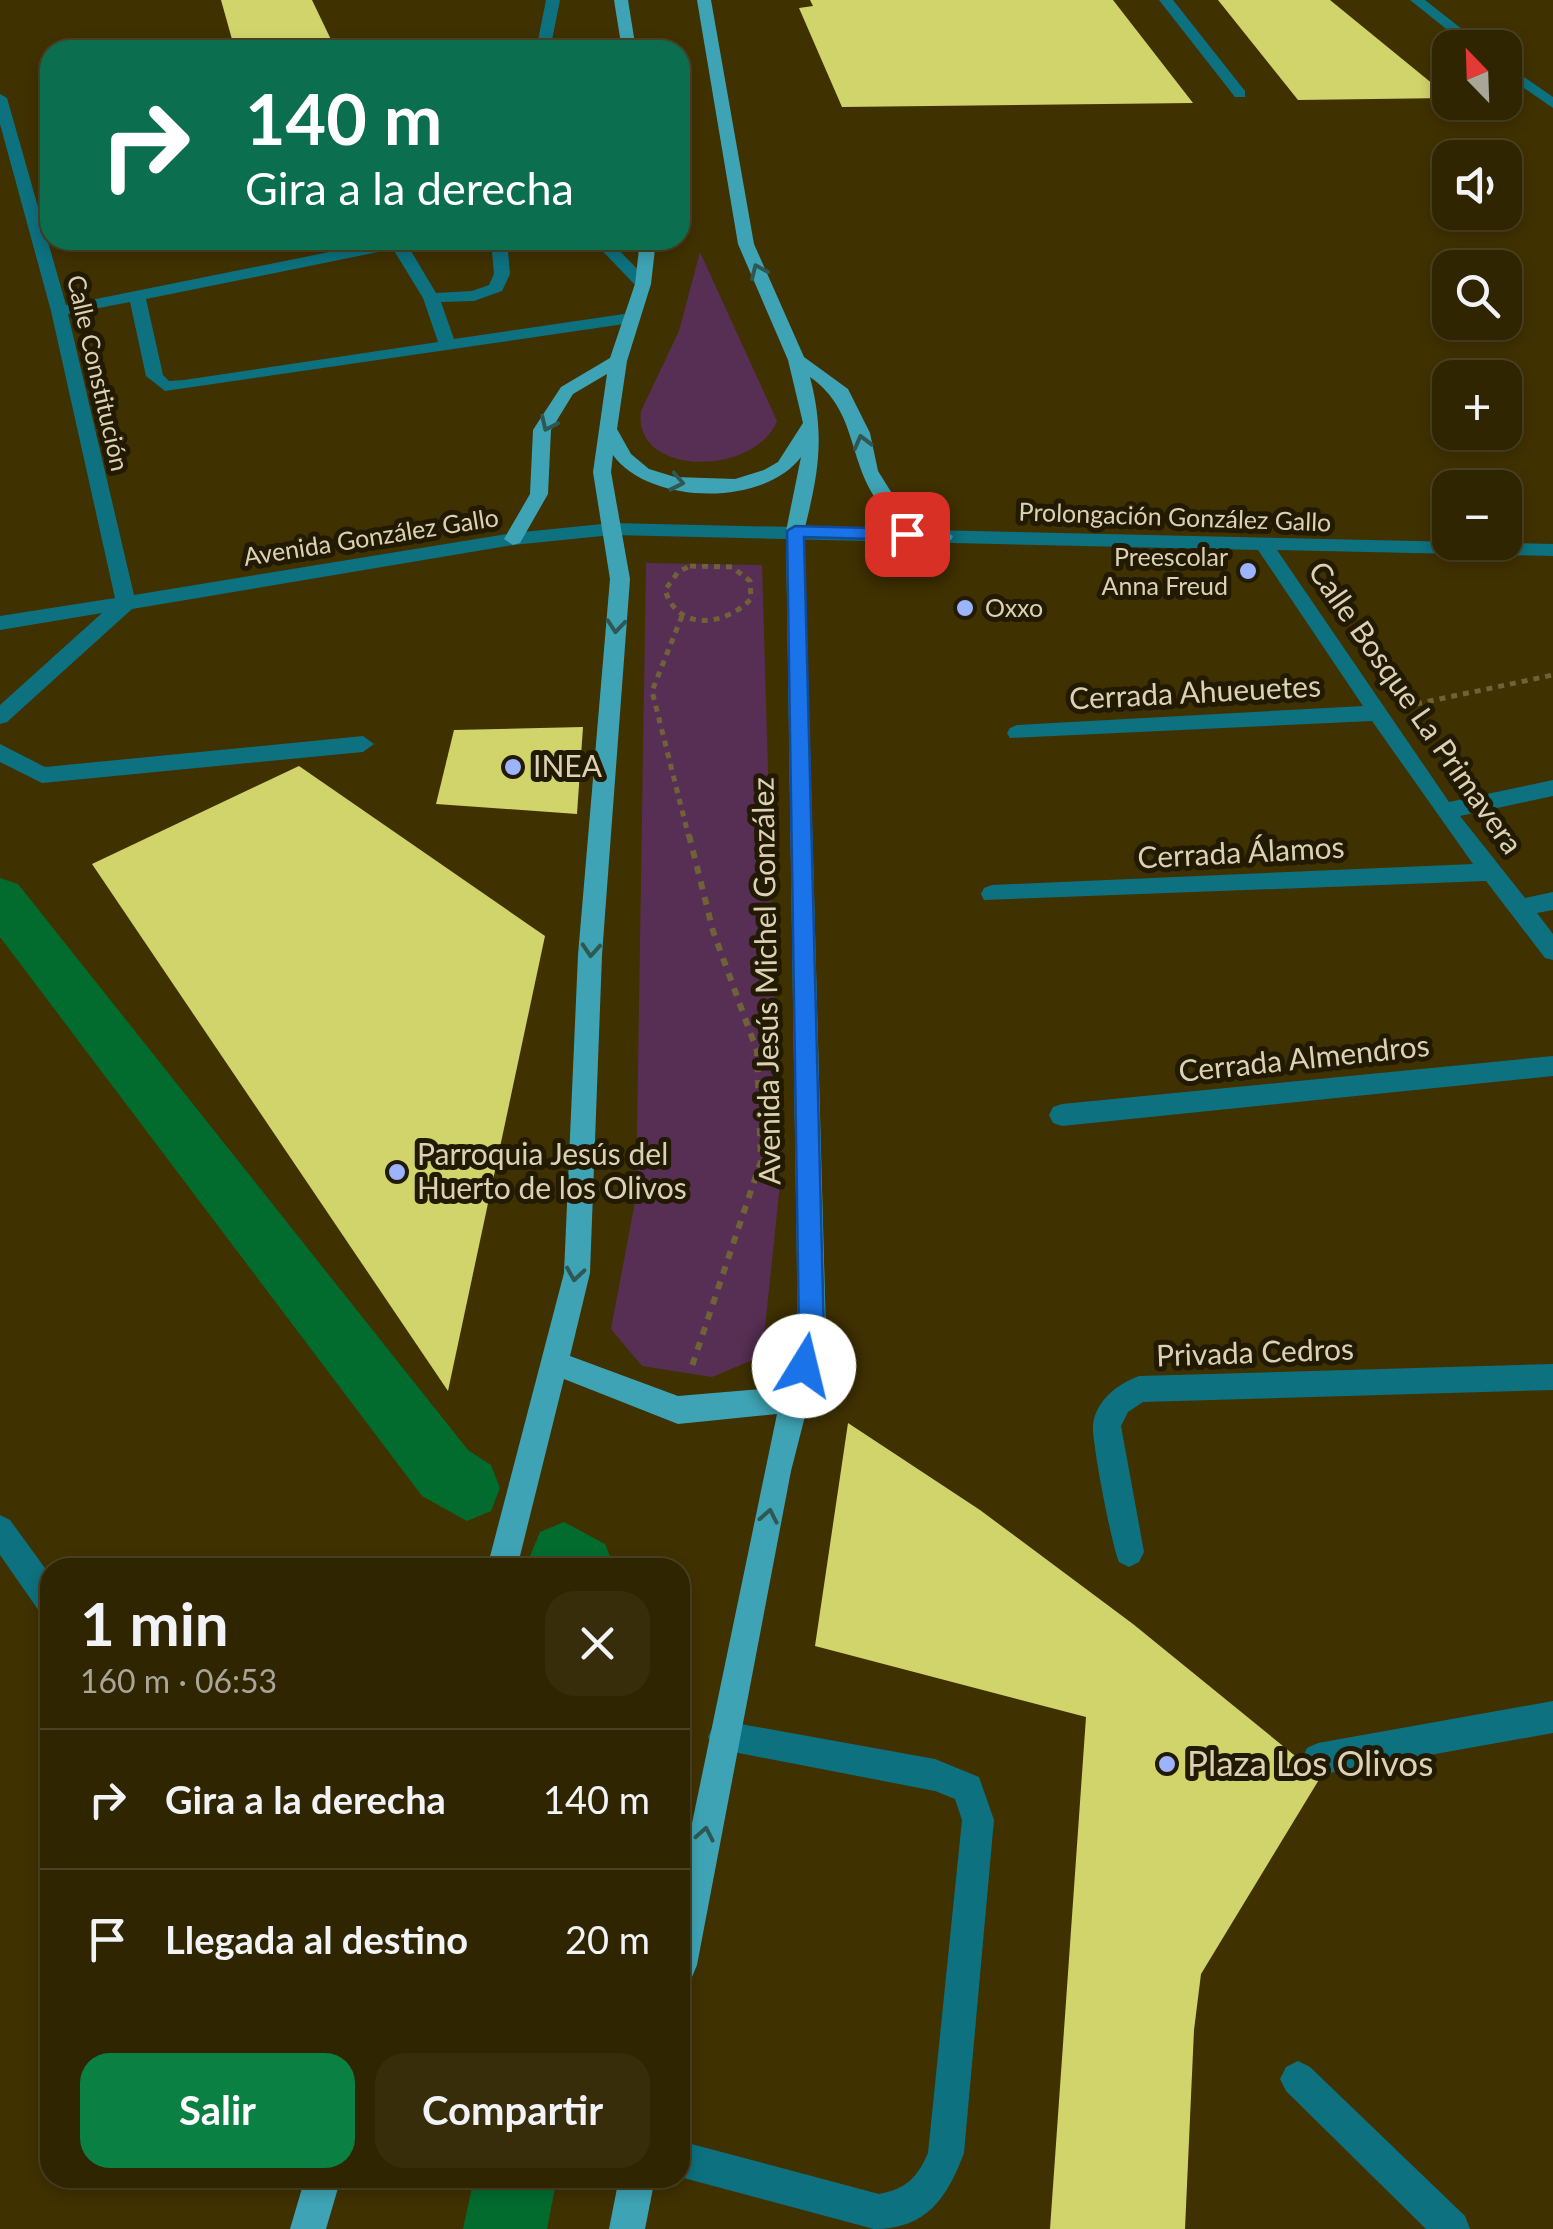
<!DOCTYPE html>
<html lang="es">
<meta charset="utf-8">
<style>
body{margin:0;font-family:Lato,sans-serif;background:#382d0b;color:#f1f3f6;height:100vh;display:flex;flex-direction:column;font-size:38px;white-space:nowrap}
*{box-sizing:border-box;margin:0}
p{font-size:32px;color:#a8a599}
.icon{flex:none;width:55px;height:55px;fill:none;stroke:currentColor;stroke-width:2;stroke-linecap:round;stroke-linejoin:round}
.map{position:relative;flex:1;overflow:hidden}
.panel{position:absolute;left:40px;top:1558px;width:650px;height:630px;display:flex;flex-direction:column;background:#302501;border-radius:30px;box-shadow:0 5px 15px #0003,0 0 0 2px #4b4223}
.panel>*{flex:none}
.hud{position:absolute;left:40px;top:40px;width:650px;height:210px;border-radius:30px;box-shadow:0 5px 15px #0003,0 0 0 2px #4b4223;background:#0b6e4f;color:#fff;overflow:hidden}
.needle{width:65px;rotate:337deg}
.tools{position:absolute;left:1432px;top:30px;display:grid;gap:20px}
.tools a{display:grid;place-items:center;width:90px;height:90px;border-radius:20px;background:#302501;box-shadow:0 5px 15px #0003,0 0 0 2px #4b4223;font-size:50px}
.pin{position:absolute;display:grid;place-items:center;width:85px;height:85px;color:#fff;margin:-42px;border-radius:20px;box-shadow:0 5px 15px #0006}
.me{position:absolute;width:110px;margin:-55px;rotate:9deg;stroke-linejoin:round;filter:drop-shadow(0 0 8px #0008)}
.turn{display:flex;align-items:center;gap:35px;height:210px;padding:0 40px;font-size:45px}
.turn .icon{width:130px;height:130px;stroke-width:2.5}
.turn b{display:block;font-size:70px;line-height:85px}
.round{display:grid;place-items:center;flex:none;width:105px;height:105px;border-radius:30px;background:#382d0b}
.head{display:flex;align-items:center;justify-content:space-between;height:170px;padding:0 40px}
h1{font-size:60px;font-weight:700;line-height:75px}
.button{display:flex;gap:20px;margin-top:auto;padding:20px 40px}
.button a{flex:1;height:115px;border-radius:30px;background:#0b8043;color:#fff;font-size:40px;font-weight:700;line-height:115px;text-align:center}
.button a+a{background:#382d0b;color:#f1f3f6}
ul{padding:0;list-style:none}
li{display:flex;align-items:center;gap:30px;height:140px;padding:0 40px;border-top:2px solid #4b4223}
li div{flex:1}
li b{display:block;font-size:38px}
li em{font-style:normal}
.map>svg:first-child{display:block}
</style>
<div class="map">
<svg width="1553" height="2229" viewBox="0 0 1553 2229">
<rect width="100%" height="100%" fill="#403101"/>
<!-- green -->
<g fill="#572f54">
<path d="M700 252 777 421C755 477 632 477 641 411L679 331Z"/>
<polygon points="646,563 762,565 780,1184 762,1356 712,1377 642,1366 611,1329 636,1197"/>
</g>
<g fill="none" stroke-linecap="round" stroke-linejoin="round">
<!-- canal -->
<g fill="#026c2f" fill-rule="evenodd">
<polygon points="0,878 18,884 468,1450 491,1465 500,1488 491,1511 467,1521 422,1496 0,937"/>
<polygon points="564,1522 605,1544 615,1568 535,1568 530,1556 540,1532"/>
<polygon points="474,2178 557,2178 547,2229 463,2229"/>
</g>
</g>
<!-- building -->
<g fill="#d1d36b">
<polygon points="221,0 312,0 336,50 235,50"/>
<polygon points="810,0 1113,0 1193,103 842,107 799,8 813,6"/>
<polygon points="1218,0 1330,0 1450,98 1298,100"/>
<polygon points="583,727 577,814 436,804 454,730"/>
<polygon points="299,766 545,936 448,1391 92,864"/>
<polygon points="848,1423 980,1510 1133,1624 1299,1759 1305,1773 1320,1778 1201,1974 1194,2030 1185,2229 1050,2229 1086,1717 815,1646"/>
</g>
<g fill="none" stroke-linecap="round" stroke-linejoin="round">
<!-- path-far1 -->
<g stroke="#706238" stroke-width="5" stroke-dasharray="6 6" stroke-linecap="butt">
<path d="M690 566 732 567 750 581 751 599C725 626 678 632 665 590L678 572Z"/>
<polyline points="682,616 652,691 689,838"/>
<polyline points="1416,704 1553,675"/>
</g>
<!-- path -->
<polyline stroke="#706238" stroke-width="6" stroke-dasharray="8 8" stroke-linecap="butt" points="689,835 713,931 757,1051 761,1161 692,1366"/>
<!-- minor -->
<g fill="#0d717f" fill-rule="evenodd">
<polygon points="546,0 560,0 550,50 536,50"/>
<polygon points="1159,0 1173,0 1245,91 1245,97 1235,97"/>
<polygon points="1410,0 1425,0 1486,48 1470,48"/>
<polygon points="432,41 449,50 394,50"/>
<polygon points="1505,64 1553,97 1553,108 1505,75"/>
<path d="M0 94 7 98 66 305 389 240H420L408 246 436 293 472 291 489 285 494 274 491 240H507L510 274 502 291 474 301 441 302 454 339 631 313 639 318 631 323 165 391 146 376 130 302 68 314 134 595 513 533 612 523 1553 544V556L1277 550 1449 802 1553 780V796L1460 816 1525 898 1553 892V910L1537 913 1553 934V960L1545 958 1486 881 984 900 981 894 984 888 992 885 1473 864 1372 721 1010 738 1007 733 1010 728 1017 725 1363 706 1258 550 612 535 513 545 132 609 7 722 0 724V705L102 613 0 630V616L115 598 51 311 0 124ZM393 249 423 298 438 342 184 380 169 381 163 375 146 299Z"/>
<polygon points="592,240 609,240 649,281 649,287 637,287"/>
<polygon points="363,736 374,744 363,752 42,783 0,762 0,744 45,767"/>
<polygon points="1553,1056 1553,1076 1062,1126 1053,1123 1049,1115 1053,1107 1062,1104"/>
<path d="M1553 1364V1390L1143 1402 1128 1412 1121 1426 1144 1552 1139 1562 1129 1567 1119 1562C1112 1547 1091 1438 1093 1424 1097 1399 1118 1384 1139 1376Z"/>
<polygon points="0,1515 10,1520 50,1575 50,1615 39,1611 0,1555"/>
<polygon points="1553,1701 1553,1733 1318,1775 1307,1770 1302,1759 1307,1748 1318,1743"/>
<path d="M724 1721 935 1759 979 1777 994 1820 964 2153C947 2198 927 2229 874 2229L680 2177V2141L879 2194C906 2189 917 2178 928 2153L962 1820 955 1799 935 1791 713 1748 708 1737 713 1726Z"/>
<polygon points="1298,2061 1310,2067 1465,2216 1470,2229 1426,2229 1286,2091 1280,2079 1286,2067"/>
</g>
<!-- major -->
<g fill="#3ea4b5" fill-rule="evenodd">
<polygon points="614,0 628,0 636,50 622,50"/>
<path d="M697 0H711L754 244 804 357 848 389 870 433 878 471 898 503 953 536 951 540C937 543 927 535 915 528 905 523 890 517 883 508 846 465 860 412 810 377 825 435 819 473 804 531L826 1334 791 1471 697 1965 692 1977 680 1982V1881L777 1414 678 1424 564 1379 517 1568H487L564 1273 578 955 610 579 593 472 607 374 573 394 551 430 548 494 520 543 513 545 504 539 530 494 533 430 561 387 610 358 635 284 640 240H656L651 284 627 361 617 429 631 454 649 469 675 477 735 479 764 470 778 462 803 423 788 360 738 244ZM613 455C649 505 764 507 801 457L786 531 798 1334 785 1387 678 1396 570 1356 590 1273 602 955 630 579 611 472Z"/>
<polygon points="305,2178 341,2178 326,2229 290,2229"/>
<polygon points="619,2178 655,2178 645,2229 609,2229"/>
</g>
</g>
<!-- one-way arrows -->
<defs><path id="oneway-chevron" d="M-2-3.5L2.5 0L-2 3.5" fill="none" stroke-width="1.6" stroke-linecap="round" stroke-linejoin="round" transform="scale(2.5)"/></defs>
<g stroke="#2f5853">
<use href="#oneway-chevron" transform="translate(758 271) rotate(-114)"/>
<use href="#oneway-chevron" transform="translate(548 424) rotate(115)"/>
<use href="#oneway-chevron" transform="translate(862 442) rotate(-105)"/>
<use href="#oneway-chevron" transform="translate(677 482) rotate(11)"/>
<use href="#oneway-chevron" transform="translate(616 626) rotate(95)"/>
<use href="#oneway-chevron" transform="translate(591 950) rotate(94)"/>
<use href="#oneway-chevron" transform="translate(575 1274) rotate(99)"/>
<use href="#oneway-chevron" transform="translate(769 1516) rotate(-79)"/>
<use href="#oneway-chevron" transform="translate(705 1834) rotate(-79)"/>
</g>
<!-- route -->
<polygon fill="#1a73e8" stroke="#114b97" stroke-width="2.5" points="795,526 907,529 915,534 907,540 804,537 824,1334 813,1375 804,1378 795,1375 791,1366 799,1334 787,531"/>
<!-- markers -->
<g fill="#9cb4fd" stroke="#221a03" stroke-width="4">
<circle cx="1248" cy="571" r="10"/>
<circle cx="965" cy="608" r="10"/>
<circle cx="513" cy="767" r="10"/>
<circle cx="397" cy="1172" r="10"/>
<circle cx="1167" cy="1764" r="10"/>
</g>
<g text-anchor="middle" stroke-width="10" stroke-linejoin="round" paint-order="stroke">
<!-- far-street labels -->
<g font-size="25" fill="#dcd1b4" stroke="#221a03">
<text transform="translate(98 373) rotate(77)" y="9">Calle Constitución</text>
<text transform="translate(1175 517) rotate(2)" y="9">Prolongación González Gallo</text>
<text transform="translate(371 537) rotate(-9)" y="9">Avenida González Gallo</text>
</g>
<!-- far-poi labels -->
<g font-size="25" fill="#dcd1b4" stroke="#221a03" text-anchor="end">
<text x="1228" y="566">Preescolar<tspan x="1228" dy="29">Anna Freud</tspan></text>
<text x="985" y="617" text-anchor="start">Oxxo</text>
</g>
<!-- street labels -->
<g font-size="30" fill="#dcd1b4" stroke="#221a03">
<text transform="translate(1195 693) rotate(-3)" y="10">Cerrada Ahueuetes</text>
<text transform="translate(1415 708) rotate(55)" y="10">Calle Bosque La Primavera</text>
<text transform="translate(1241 853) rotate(-3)" y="10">Cerrada Álamos</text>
<text transform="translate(767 981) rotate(-91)" y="10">Avenida Jesús Michel González</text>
<text transform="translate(1304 1059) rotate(-6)" y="10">Cerrada Almendros</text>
<text transform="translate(1255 1353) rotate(-2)" y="10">Privada Cedros</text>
</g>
<!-- poi labels -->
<g font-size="30" fill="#dcd1b4" stroke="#221a03" text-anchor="start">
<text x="533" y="777">INEA</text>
<text x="417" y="1165">Parroquia Jesús del<tspan x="417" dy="34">Huerto de los Olivos</tspan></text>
</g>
<!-- near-poi labels -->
<g font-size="35" fill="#dcd1b4" stroke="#221a03" text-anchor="start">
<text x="1187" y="1776">Plaza Los Olivos</text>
</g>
</g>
</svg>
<div class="tools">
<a><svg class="needle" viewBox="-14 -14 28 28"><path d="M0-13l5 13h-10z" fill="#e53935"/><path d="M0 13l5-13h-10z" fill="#a8a599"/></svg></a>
<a><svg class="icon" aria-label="sound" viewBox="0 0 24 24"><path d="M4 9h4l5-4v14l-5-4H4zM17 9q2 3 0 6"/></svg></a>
<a><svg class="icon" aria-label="search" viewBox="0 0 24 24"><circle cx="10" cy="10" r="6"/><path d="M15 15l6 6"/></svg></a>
<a>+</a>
<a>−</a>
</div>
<div class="pin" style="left:907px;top:534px;background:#d93025"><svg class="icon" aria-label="arrive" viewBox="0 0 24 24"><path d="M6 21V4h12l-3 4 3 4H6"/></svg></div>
<svg class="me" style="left:804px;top:1366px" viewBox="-20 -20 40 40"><circle r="19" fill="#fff"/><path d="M0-13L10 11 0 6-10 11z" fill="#1a73e8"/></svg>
<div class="hud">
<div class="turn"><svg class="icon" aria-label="right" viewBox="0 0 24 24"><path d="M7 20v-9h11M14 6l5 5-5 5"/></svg><div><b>140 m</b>Gira a la derecha</div></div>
</div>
<section class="panel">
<div class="head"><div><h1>1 min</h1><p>160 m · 06:53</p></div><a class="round"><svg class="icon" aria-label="close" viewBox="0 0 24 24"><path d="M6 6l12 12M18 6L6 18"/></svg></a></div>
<ul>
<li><svg class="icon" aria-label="right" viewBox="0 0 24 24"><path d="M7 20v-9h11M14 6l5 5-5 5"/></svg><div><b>Gira a la derecha</b></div><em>140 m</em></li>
<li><svg class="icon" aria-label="arrive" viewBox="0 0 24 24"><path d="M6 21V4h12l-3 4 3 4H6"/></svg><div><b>Llegada al destino</b></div><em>20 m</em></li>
</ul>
<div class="button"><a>Salir</a><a>Compartir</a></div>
</section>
</div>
